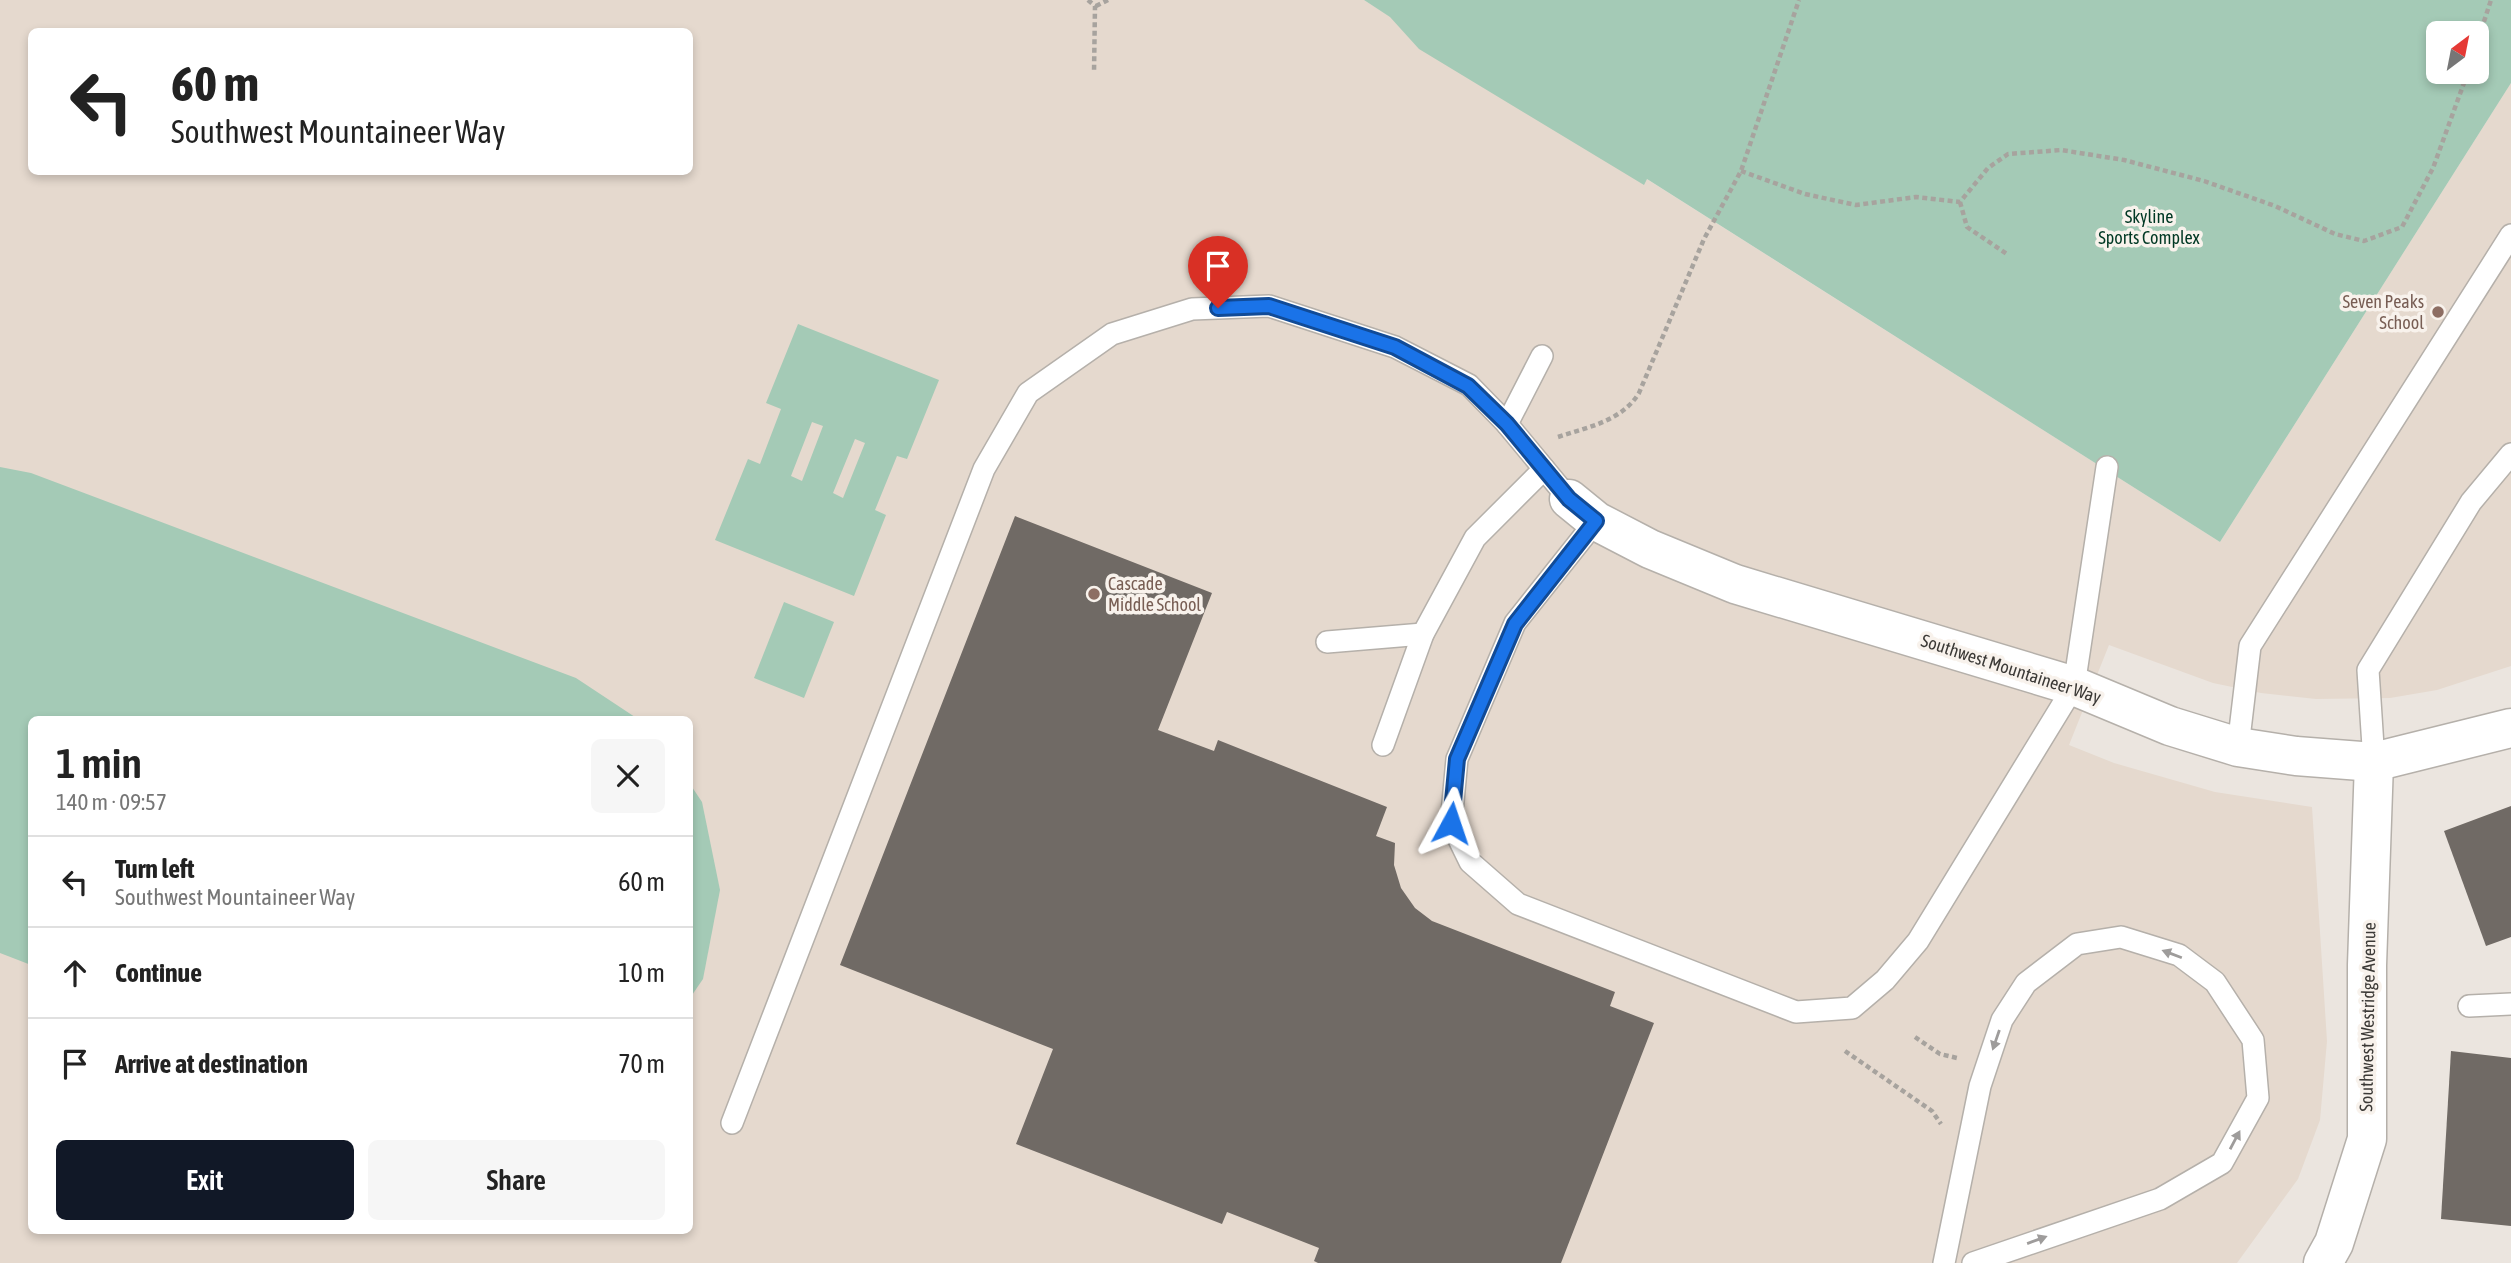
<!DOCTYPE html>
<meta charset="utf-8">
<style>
body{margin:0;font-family:"Asap Condensed",sans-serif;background:#f6f6f6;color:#222;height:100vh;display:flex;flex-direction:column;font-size:26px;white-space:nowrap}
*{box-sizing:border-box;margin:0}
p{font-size:23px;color:#767676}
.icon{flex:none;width:38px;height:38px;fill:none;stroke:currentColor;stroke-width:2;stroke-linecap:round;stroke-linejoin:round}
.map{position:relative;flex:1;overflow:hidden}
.drawer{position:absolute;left:28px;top:716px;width:665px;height:518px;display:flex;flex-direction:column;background:#fff;border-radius:10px;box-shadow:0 4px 10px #0003}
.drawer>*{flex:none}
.guide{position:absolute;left:28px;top:28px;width:665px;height:147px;border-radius:10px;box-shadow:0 4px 10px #0003;background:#fff;color:#222;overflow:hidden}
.needle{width:46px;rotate:32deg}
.fabs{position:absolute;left:2426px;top:21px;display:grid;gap:14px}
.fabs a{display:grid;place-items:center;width:63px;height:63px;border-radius:10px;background:#fff;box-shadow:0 4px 10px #0003;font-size:35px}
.pin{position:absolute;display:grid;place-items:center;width:60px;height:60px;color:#fff;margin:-72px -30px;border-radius:50% 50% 50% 0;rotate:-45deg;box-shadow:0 0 7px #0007}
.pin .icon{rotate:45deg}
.me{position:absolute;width:77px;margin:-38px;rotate:5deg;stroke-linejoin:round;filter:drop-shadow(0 0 5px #0008)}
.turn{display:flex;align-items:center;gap:24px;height:147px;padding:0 28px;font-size:32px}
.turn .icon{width:91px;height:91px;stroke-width:2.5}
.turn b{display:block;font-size:49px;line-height:60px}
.round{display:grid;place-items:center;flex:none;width:74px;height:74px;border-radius:10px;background:#f6f6f6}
.headline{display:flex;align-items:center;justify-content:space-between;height:119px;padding:0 28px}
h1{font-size:42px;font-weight:600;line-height:52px}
.cta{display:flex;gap:14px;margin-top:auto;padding:14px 28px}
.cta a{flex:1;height:80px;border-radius:10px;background:#111827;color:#fff;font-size:28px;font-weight:600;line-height:80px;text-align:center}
.cta a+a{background:#f6f6f6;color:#222}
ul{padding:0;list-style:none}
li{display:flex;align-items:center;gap:21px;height:91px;padding:0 28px;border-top:2px solid #e0e0e0}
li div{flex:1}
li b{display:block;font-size:26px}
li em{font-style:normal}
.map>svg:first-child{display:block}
</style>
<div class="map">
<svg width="2511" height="1263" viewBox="0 0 2511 1263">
<rect width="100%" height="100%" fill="#ebe5df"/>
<!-- built -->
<path fill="#e5d9ce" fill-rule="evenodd" d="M0 0H1364L2220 542 2511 83V666L2437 690 2390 698 2316 699 2261 693 2213 683 2109 645 2069 745 2114 763 2215 792 2312 807 2327 1041 2320 1120 2298 1179 2237 1263H0ZM32 32H690V172H32ZM32 719H690V1230H32Z"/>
<!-- green -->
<g fill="#a4cab6" fill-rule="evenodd">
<path d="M1364 0H2511V83L2220 542 1647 179 1644 185 1419 49 1390 17ZM2438 33H2476V72H2438Z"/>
<path d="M798 324 939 380 907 459 897 456 875 510 886 515 854 596 715 540 748 459 760 464 781 409 766 403ZM812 422 823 426 802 481 791 476ZM855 439 865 443 843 498 833 493Z"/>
<polygon points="0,467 31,473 576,678 638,719 32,719 31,965 0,953"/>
<polygon points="784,602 834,622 804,698 754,678"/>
<polygon points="690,784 702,802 720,890 703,979 690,998"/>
</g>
<!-- building -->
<g fill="#706a65">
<polygon points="1015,516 1212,593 1158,730 1214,751 1218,740 1387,807 1376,836 1395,843 1394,865 1401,888 1415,908 1432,921 1615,992 1610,1006 1654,1023 1561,1263 1318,1263 1314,1261 1319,1248 1227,1212 1222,1224 1016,1144 1053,1049 840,965"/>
<polygon points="2511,806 2511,937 2486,946 2444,831"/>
<polygon points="2451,1051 2511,1058 2511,1226 2441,1219"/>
</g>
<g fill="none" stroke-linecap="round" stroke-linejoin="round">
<defs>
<g id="service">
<polyline points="1507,424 1542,356"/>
<polyline points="1596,521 1515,623 1457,759 1451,823 1470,862 1518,904 1796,1012 1852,1008 1885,980 1918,941 2074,686 2107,467"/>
<polyline points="1327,642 1423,634"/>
<polyline points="1383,745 1423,634 1475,538 1544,469"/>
<polyline points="2238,747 2250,646 2511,235"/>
<polyline points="2374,762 2368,670 2471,502 2511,454"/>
<polyline points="2469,1006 2511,1004"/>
<polyline points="732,1123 984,469 1028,393 1112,334 1192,309 1269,306 1395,347 1469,385 1507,424 1569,499"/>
<polyline points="1944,1263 1980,1086 2002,1020 2026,983 2077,944 2121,937 2179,955 2215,982 2253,1040 2258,1098 2222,1163 2160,1199 1973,1263"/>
</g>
<g id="minor">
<polyline points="1569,499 1596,521 1650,549 1735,584 2074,686 2170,726 2238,747 2296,756 2374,762 2511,728"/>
<polyline points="2323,1263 2334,1243 2367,1139 2367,965 2374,762"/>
</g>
</defs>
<!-- service casing -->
<use href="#service" stroke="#b5b0aa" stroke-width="24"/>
<!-- minor casing -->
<use href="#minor" stroke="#b5b0aa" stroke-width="41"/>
<!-- path -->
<g stroke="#a7a39e" stroke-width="4.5" stroke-dasharray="5 3.5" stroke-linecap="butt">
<polyline points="1088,0 1095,6 1094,73"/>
<polyline points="1096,6 1108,0"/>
<polyline points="2476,46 2491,0"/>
<polyline points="1741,171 1805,194 1856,205 1916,197 1960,202 1988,168 2008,154 2061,150 2124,160 2204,181 2275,206 2335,234 2364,241 2402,227 2433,168 2468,72"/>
<polyline points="1960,202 1967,227 2007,254"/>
<path d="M1558 437C1588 427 1622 421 1639 393L1704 239 1741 171 1799 0"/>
<polyline points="1915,1037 1940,1054 1957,1058"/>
<polyline points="1845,1051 1932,1111 1941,1124"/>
</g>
<!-- service -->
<use href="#service" stroke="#fff" stroke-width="21"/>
<!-- minor -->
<use href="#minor" stroke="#fff" stroke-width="38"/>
</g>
<!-- one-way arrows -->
<defs><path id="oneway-solid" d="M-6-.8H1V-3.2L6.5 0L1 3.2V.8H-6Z" transform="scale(1.75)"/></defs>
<g fill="#9e9c9b">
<use href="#oneway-solid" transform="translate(2172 954) rotate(-159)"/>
<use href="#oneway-solid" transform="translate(1996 1040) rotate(109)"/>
<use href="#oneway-solid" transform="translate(2235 1140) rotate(-62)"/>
<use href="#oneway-solid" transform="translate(2037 1240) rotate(-20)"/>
</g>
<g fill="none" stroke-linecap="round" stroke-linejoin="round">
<defs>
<polyline id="route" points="1218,308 1269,306 1395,347 1468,386 1507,424 1569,499 1596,521 1515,624 1457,759 1451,823"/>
</defs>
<!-- route casing -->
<use href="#route" stroke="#114b97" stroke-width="18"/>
<!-- route -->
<use href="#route" stroke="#1a73e8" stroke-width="12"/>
</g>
<!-- markers -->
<g fill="#8d6e63" stroke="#f8f2ec" stroke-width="2.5">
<circle cx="2438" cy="312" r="7"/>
<circle cx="1094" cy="594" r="7"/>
</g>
<g text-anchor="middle" stroke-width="7" stroke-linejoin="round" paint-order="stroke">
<!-- park labels -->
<g font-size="18" fill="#003824" stroke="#f8f2ec">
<text x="2149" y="223">Skyline<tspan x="2149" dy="21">Sports Complex</tspan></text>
</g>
<!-- education labels -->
<g font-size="18" fill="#785e54" stroke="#f8f2ec" text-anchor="end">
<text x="2424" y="308">Seven Peaks<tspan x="2424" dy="21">School</tspan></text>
<text x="1108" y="590" text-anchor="start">Cascade<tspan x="1108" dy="21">Middle School</tspan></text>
</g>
<!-- street labels -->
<g font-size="18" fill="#3c3a37" stroke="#f8f2ec">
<text transform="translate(2011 669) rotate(18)" y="6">Southwest Mountaineer Way</text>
<text transform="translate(2368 1017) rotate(-89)" y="6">Southwest Westridge Avenue</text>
</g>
</g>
</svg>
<div class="fabs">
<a><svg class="needle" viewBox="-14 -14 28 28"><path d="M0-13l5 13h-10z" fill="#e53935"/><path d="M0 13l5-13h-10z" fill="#767676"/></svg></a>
</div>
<div class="pin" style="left:1218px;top:308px;background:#d93025"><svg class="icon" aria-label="arrive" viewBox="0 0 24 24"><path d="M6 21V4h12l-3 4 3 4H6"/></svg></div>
<svg class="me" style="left:1451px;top:823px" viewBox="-20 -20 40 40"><path d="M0-17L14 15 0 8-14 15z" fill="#1a73e8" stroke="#fff" stroke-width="4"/></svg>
<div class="guide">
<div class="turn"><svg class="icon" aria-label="left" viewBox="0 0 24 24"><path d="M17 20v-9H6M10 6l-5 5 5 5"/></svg><div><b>60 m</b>Southwest Mountaineer Way</div></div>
</div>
<section class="drawer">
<div class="headline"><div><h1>1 min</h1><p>140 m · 09:57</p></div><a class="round"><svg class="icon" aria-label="close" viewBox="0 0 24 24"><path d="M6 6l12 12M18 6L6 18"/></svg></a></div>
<ul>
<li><svg class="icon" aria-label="left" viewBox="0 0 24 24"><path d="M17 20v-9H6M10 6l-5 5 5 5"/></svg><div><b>Turn left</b><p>Southwest Mountaineer Way</p></div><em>60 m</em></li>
<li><svg class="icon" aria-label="ahead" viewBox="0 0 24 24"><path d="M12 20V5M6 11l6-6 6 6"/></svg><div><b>Continue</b></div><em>10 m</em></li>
<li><svg class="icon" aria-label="arrive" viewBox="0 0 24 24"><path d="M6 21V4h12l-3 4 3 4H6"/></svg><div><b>Arrive at destination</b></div><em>70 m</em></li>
</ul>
<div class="cta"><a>Exit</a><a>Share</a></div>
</section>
</div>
